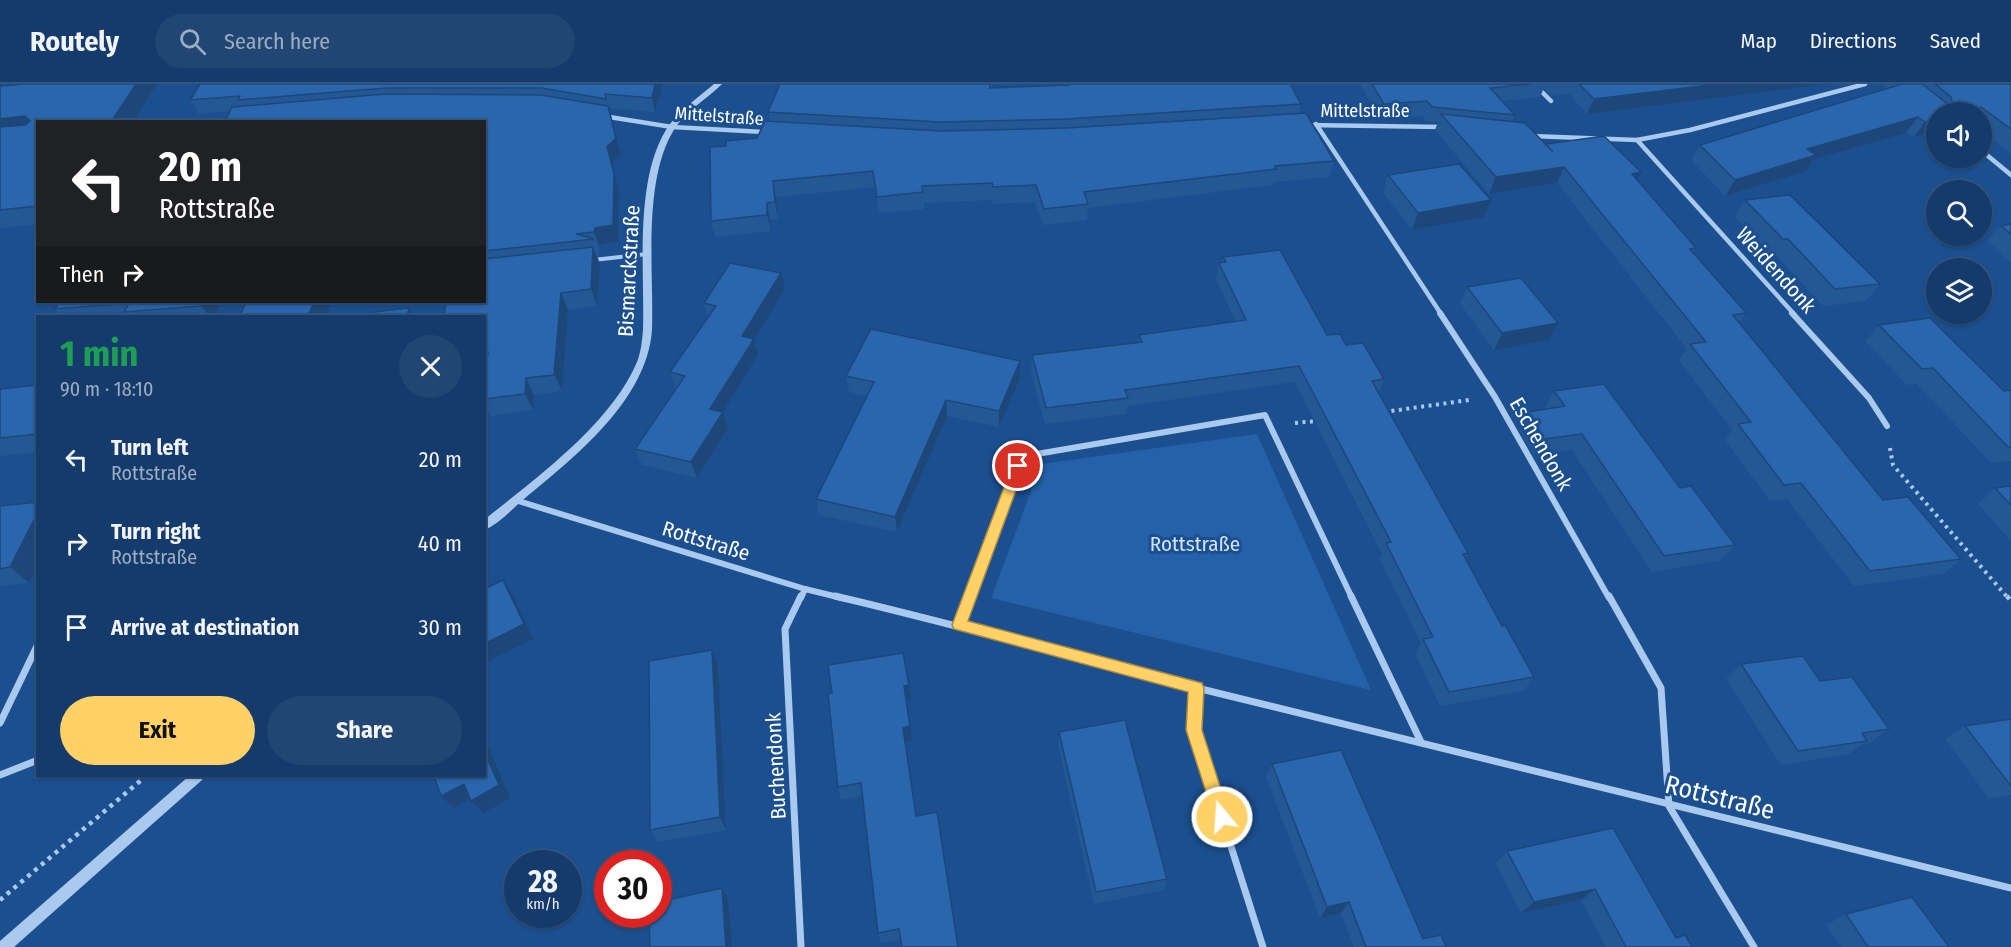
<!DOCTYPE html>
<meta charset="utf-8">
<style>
body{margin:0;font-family:"Fira Sans Condensed",sans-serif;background:#214673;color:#f1f3f6;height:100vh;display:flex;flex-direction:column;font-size:22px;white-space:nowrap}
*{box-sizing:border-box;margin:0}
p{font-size:20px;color:#9dadc1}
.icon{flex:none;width:33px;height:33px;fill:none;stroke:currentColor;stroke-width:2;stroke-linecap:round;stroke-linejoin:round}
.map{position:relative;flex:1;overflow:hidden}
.sheet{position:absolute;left:36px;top:231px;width:450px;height:462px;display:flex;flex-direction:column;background:#143b6b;border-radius:0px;box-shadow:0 2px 4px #0004,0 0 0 2px #33557e}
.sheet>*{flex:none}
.hud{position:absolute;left:36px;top:36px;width:450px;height:183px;border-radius:0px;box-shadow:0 2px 4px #0004,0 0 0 2px #33557e;background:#202124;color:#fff;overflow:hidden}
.controls{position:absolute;left:1926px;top:18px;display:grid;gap:12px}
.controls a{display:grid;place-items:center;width:66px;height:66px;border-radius:50%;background:#143b6b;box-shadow:0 2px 4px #0004,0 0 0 2px #33557e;font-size:30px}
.speed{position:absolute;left:504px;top:766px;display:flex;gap:12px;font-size:30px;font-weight:700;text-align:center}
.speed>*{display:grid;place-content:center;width:78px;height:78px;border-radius:50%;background:#143b6b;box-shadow:0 2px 4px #0004,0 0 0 2px #33557e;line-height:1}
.speed small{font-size:15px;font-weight:400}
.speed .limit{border:9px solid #d22;background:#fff;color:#111}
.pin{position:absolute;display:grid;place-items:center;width:51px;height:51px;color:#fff;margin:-26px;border:3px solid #fff;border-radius:50%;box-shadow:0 2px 6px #0007}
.me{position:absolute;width:66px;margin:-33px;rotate:342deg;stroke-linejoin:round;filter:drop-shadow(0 0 4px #0008)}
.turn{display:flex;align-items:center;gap:21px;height:126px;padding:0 24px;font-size:27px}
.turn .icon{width:78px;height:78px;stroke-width:2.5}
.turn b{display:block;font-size:42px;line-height:51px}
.then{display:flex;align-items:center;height:57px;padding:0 24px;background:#0003;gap:12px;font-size:22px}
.round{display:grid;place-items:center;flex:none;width:63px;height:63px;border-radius:32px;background:#214673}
.summary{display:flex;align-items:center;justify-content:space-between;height:102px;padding:0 24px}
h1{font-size:36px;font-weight:700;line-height:45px;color:#1e9e55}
.action{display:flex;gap:12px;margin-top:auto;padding:12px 24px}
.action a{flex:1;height:69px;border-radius:36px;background:#ffd166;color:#111;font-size:24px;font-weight:700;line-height:69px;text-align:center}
.action a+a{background:#214673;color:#f1f3f6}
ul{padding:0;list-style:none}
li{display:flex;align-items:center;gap:18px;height:84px;padding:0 24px}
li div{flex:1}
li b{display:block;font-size:22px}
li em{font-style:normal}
header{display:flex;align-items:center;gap:36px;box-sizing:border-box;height:84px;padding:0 30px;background:#143b6b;border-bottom:2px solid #33557e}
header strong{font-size:28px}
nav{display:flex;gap:33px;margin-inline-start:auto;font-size:21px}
.search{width:420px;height:54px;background:#214673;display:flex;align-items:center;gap:15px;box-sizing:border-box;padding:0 21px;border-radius:33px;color:#9dadc1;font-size:22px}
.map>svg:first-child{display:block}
</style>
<header>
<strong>Routely</strong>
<div class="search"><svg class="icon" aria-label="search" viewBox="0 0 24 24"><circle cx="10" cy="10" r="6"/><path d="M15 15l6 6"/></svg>Search here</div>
<nav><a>Map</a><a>Directions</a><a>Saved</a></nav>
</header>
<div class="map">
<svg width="2011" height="863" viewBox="0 0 2011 863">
<rect width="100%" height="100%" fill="#1b4f8f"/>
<!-- green -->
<polygon fill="#2461a8" points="1257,350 1371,606 991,514 1041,380"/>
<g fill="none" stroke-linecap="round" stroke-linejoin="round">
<!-- path-far1 -->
<g stroke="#a9c9ee" stroke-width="4" stroke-dasharray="3 4.5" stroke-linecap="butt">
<polyline points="1384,328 1469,316"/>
<polyline points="1295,339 1317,337"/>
<polyline points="1890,364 1893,381 2008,514"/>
</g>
<!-- path -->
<g stroke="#a9c9ee" stroke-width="4.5" stroke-dasharray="4 5" stroke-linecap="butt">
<polyline points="2007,512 2011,517"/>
<polyline points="0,816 146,692"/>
</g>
<!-- service -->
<polyline stroke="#a9c9ee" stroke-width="4" points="593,176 647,170"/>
<!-- minor-far2 -->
<g stroke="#a9c9ee" stroke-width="4.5">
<polyline points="1534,0 1551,17"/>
<polyline points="603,32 672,43 766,48"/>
<polyline points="212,38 231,36"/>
<polyline points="1316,40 1441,230"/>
<polyline points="1306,41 1443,43"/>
<polyline points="1531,52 1637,56 1690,46 1865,0"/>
<polyline points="1637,56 1794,230"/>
<polyline points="1982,67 2011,91"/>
</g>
<!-- minor-far1 -->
<g stroke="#a9c9ee" stroke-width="6">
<polyline points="1440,229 1495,313 1609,514"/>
<polyline points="1792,229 1869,314 1887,342"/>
<polyline points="515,416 805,505 842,514"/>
<polyline points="801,514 805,505"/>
<polyline points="970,514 1018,382 1031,371 1265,331 1352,514"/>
</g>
<!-- minor -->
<g stroke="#a9c9ee" stroke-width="7">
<path d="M835 512C958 541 1079 575 1201 605 1471 673 1741 739 2011 804"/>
<polyline points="1351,512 1421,658"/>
<polyline points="1609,512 1661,604 1669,722 1754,863"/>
<polyline points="960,541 971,512"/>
<polyline points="1196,604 1194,646 1263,863"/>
<polyline points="0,639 38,560"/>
<polyline points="0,691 38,676"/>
<polyline points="801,863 785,545 801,512"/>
</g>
<!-- tertiary -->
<g fill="#a9c9ee" fill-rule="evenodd">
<path d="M714 0H722C707 15 687 26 675 44 642 96 654 186 652 246 647 316 575 373 524 415 512 425 499 440 484 446V436C536 394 611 340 637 278 641 268 642 257 643 246 645 186 633 91 670 40 682 24 699 13 714 0Z"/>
<polygon points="189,692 204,692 202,696 14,863 0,863 0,857"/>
</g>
</g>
<!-- wall -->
<g fill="#245895">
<polygon points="25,0 157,0 133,38 38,38 38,140 0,144 0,2"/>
<polygon points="200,0 663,0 655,28 609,24 621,70 612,80 619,106 618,158 601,160 600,165 598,165 600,171 597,172 600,180 597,222 568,226 562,307 534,311 533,326 491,332 484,320 484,297 486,286 484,286 484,232 444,232 484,218 484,38 230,27 199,30 190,16"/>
<polygon points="992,0 992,4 1064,2 1064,0 1290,0 1301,20 1299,30 1334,77 1330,93 1273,98 1273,101 1088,124 1087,136 1043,141 1035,118 993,120 992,116 924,119 924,125 879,129 875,103 776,113 778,135 770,136 771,147 715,153 711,137 726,62 757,54 770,37 768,28"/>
<polygon points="1360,0 1827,0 1587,30 1569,10 1552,12 1544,4 1540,13 1502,17 1515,31 1512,38 1545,61 1637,96 1696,164 1693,169 1746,229 1739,239 1883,416 1961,475 1943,490 1854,502 1787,415 1770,417 1725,356 1733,347 1679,276 1687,265 1557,99 1489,110 1435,46 1438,38 1427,37 1422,32 1380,35"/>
<polygon points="1884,0 2011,0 2011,69 1982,48 1982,28 1936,28 1914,53 1906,49 1814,75 1806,87 1725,112 1691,76 1700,61 1886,5"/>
<polygon points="1388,91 1491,116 1484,133 1412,146 1383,108"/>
<polygon points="1745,116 1880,200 1866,217 1823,222 1776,171 1772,172 1735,133"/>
<polygon points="2011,140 2011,178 1987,157 2001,142"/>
<polygon points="1223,173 1327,251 1346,261 1384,295 1379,309 1468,469 1465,474 1502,542 1534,593 1524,607 1440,622 1415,569 1421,559 1379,474 1382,470 1295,298 1127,322 1126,330 1045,340 1031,288 1032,271 1138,259 1139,251 1236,238 1216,195 1219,179 1222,179"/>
<polygon points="1467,203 1558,239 1549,256 1494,266 1460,220"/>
<polygon points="785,205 754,256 758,271 723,328 728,344 697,394 642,381 635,365 676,305 670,288 708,234 704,219"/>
<polygon points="59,218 222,218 215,232 61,232 55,225"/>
<polygon points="1879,241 2004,307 2011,306 2011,377 1991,379 1917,300 1907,301 1865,257"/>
<polygon points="846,292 1020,294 999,343 947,332 897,448 819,431 816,415 867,312 849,308"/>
<polygon points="38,301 38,368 0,372 0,305"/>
<polygon points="1554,307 1680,404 1735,461 1721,476 1652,488 1572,366 1534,371 1519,345 1528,328 1547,325 1545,323"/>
<polygon points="2011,402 2011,457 1978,420 1995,404"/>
<polygon points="0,422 29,499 0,502"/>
<polygon points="718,580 726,746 658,758 650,746"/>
<polygon points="1741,580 1820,597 1889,645 1870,659 1863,660 1849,670 1781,681 1726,595"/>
<polygon points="832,609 911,615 906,616 912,656 905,657 901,855 881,859 878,849 862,712 841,716 838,703"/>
<polygon points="2011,635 2011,711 1989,715 1945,655 1965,642"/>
<polygon points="1059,648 1167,795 1164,806 1094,820 1058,661"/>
<polygon points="1272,680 1423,855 1446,863 1354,863 1341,829 1320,834 1266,693"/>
<polygon points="1613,744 1676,854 1692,863 1606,863 1581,816 1521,829 1496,779 1507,767"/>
<polygon points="1846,830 1949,863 1841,863 1826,841"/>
</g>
<!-- shaded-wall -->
<g fill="#1d4779">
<polygon points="136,0 157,0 133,38 111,38"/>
<polygon points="655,0 663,0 655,28 652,14"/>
<polygon points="1718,0 1827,0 1587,30 1594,15"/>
<polygon points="608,22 621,70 612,80 619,106 618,158 601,160 600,165 594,148 607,63"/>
<polygon points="1981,23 1976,28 1959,28"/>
<polygon points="25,32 38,49 0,53 0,35"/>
<polygon points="1918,33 1906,49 1814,75 1806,87 1725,112 1735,96 1807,65"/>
<polygon points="1936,35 1936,47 1914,53 1925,38"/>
<polygon points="1564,83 1557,99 1489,110 1496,93"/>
<polygon points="1641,88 1632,105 1632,90"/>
<polygon points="773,97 776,113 778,135 775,118"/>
<polygon points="1491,116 1484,133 1412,146 1418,129"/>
<polygon points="767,119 770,136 771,147 767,131"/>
<polygon points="593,163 600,180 597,222 591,205"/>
<polygon points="781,189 785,205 754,256 758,271 715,341 710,325 742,252"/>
<polygon points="561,209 568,226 562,307 554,291"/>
<polygon points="203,218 222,218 215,232 209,232 201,222"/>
<polygon points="314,218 331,218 326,232 308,232"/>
<polygon points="409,224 414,232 407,232"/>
<polygon points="1558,239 1549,256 1494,266 1502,249"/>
<polygon points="1020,277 1020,294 999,343 999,327"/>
<polygon points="526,294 534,311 533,326 525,310"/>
<polygon points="946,316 947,332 897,448 895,433"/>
<polygon points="723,328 728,344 697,394 691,378"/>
<polygon points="38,428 38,480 29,499 10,483"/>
<polygon points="503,496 513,511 533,555 484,579 484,560"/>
<polygon points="712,566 718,580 726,746 720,733"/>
<polygon points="909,601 911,615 906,616 904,602"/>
<polygon points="910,642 912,656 905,657 903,644"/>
<polygon points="484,656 487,659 510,714 483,729 471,717 484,667"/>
<polygon points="464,700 475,712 454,724 441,712"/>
<polygon points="722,804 728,815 732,863 726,863"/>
<polygon points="1595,805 1581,816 1521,829 1534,818"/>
<polygon points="1349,818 1341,829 1320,834 1327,823"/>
</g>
<!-- building -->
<g fill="#2a66ad" stroke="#1d4779" stroke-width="1.5">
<polygon points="25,0 136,0 111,38 38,38 38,122 0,126 0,43 25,41 30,37 25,32 0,35 0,2"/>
<polygon points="200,0 655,0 652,14 605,10 606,15 542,4 386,4 238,16 240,12 190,16"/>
<polygon points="780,0 990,0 990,4 1069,1 1069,0 1290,0 1301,20 1067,35 940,38 768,28"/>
<polygon points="1372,0 1531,0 1490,4 1515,31 1432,23 1427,17 1384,20"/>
<polygon points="1579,0 1718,0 1594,15"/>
<polygon points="1898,0 1922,0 1948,20 1952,17 1951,13 1935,0 2011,0 2011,45 1981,23 1959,28 1936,28 1936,35 1925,38 1918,33 1807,65 1816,71 1735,96 1700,61 1899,1"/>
<polygon points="385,10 541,11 608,22 616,54 607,63 614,89 613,141 595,144 594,148 576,150 594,155 484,167 484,38 225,38 232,23"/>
<polygon points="1306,29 1334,77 1275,82 1276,85 1084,108 1088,120 1044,125 1036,101 993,103 992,99 922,102 923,108 877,113 873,87 773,97 775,118 767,119 767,131 711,137 710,63 726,62 726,57 757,54 765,37 940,47 1067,44"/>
<polygon points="1441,30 1525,39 1553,68 1546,60 1604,52 1641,88 1632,90 1696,164 1690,165 1746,229 1733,231 1883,416 1908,413 1961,475 1870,487 1801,399 1784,401 1738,340 1751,338 1690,260 1706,258 1564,83 1496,93"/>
<polygon points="1459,80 1491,116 1418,129 1388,91"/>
<polygon points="1790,111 1880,200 1835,205 1788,155 1783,155 1745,116"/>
<polygon points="2011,140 2011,150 2001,142"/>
<polygon points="593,163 591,205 561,209 554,291 526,294 525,310 484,315 484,297 488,268 484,268 484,232 460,232 461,232 444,232 446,218 484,218 484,175"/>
<polygon points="1280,166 1327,251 1340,250 1346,261 1363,259 1384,295 1372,297 1468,469 1463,470 1502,542 1505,541 1534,593 1449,608 1423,555 1433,553 1386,459 1391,458 1299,282 1125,306 1128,314 1046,324 1032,271 1142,258 1139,251 1246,236 1219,179 1226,178 1223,173"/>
<polygon points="730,179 781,189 742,252 754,255 710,325 723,328 691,378 635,365 685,292 670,288 716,222 704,219"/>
<polygon points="1521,194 1558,239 1502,249 1467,203"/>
<polygon points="59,218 203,218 201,222 124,228 129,219 55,225"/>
<polygon points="246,218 314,218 308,232 240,232"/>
<polygon points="409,224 407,232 373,232 374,228"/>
<polygon points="1930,234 2004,307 2011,306 2011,363 2008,363 1933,284 1922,285 1879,241"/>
<polygon points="871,245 1020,277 999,327 946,316 895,433 816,415 874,298 846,292"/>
<polygon points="1604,300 1680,404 1691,402 1735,461 1664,472 1582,350 1544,355 1528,328 1565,322 1554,307"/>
<polygon points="38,301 38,350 0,354 0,305"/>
<polygon points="2011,402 2011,421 1995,404"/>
<polygon points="38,418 38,428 10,483 0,485 0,422"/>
<polygon points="503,496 524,540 484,560 484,505"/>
<polygon points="712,566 720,733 650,746 649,577"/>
<polygon points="903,569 909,601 904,602 910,642 903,644 916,732 937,728 958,863 902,863 899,845 878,849 861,699 838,703 828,610 832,609 828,581"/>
<polygon points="1803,572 1820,597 1852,593 1889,645 1862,649 1867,657 1798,667 1741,580"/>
<polygon points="2011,635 2011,702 1965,642"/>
<polygon points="1125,636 1167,795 1096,808 1059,648"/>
<polygon points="1341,666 1423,855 1441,851 1446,863 1366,863 1349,818 1327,823 1272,680"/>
<polygon points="484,667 499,701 471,717 464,700 441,712 434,692 484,692"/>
<polygon points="1613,744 1676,854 1685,851 1692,863 1626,863 1595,805 1534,818 1507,767"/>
<polygon points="722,804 726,863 650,863 649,831 658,831 658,818"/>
<polygon points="1912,813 1949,863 1868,863 1846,830"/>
</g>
<!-- route -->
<polygon fill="#ffd166" stroke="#a68842" stroke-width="1.5" points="1018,377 1025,382 968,537 1202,599 1204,604 1202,646 1230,733 1228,739 1222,741 1216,739 1186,646 1188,608 954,545 952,541 1012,382"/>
<g text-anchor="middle" stroke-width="6" stroke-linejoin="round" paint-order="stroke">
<!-- far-street labels -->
<g font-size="18" fill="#fff" stroke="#1b4f8f">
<text x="1365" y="33">Mittelstraße</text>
<text transform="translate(719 32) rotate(4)" y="6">Mittelstraße</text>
</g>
<!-- street labels -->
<g font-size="21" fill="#fff" stroke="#1b4f8f">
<text transform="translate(1776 186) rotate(48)" y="7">Weidendonk</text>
<text transform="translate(629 187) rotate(-87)" y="7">Bismarckstraße</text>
<text transform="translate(1541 360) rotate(60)" y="7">Eschendonk</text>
<text transform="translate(706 457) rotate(17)" y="7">Rottstraße</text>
<text transform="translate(776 682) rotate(-93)" y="7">Buchendonk</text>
</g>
<!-- park labels -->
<g font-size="21" fill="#cfe3fa" stroke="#1b4f8f">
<text x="1195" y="467">Rottstraße</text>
</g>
<!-- near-street labels -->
<g font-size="26" fill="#fff" stroke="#1b4f8f">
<text transform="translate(1720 713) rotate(14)" y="9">Rottstraße</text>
</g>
</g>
</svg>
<div class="controls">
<a><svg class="icon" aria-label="sound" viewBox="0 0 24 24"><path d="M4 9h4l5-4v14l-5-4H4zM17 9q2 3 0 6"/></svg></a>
<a><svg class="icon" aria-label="search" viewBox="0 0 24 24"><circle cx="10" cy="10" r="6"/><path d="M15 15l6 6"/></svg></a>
<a><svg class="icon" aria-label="layers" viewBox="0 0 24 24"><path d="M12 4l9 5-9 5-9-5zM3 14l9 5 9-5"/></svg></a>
</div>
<div class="speed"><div>28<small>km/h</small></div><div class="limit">30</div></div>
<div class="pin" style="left:1018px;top:382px;background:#d93025"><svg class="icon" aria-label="arrive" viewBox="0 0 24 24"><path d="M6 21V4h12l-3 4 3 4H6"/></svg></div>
<svg class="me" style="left:1222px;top:733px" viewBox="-20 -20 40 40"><circle r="17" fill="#ffd166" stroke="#fff" stroke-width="3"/><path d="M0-11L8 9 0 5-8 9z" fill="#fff"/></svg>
<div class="hud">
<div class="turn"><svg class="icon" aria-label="left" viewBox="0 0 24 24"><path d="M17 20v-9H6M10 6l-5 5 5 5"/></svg><div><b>20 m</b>Rottstraße</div></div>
<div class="then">Then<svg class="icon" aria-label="right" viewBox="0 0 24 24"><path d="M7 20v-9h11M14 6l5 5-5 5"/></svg></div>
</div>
<section class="sheet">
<div class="summary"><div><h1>1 min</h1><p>90 m · 18:10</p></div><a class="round"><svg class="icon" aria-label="close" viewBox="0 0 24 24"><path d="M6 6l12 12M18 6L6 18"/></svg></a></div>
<ul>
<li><svg class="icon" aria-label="left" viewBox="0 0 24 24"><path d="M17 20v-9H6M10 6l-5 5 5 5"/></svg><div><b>Turn left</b><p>Rottstraße</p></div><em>20 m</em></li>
<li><svg class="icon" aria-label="right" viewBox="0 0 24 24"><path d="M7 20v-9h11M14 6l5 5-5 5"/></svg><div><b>Turn right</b><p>Rottstraße</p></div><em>40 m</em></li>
<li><svg class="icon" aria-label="arrive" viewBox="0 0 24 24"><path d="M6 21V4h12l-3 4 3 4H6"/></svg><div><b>Arrive at destination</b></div><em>30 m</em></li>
</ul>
<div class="action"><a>Exit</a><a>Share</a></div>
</section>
</div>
